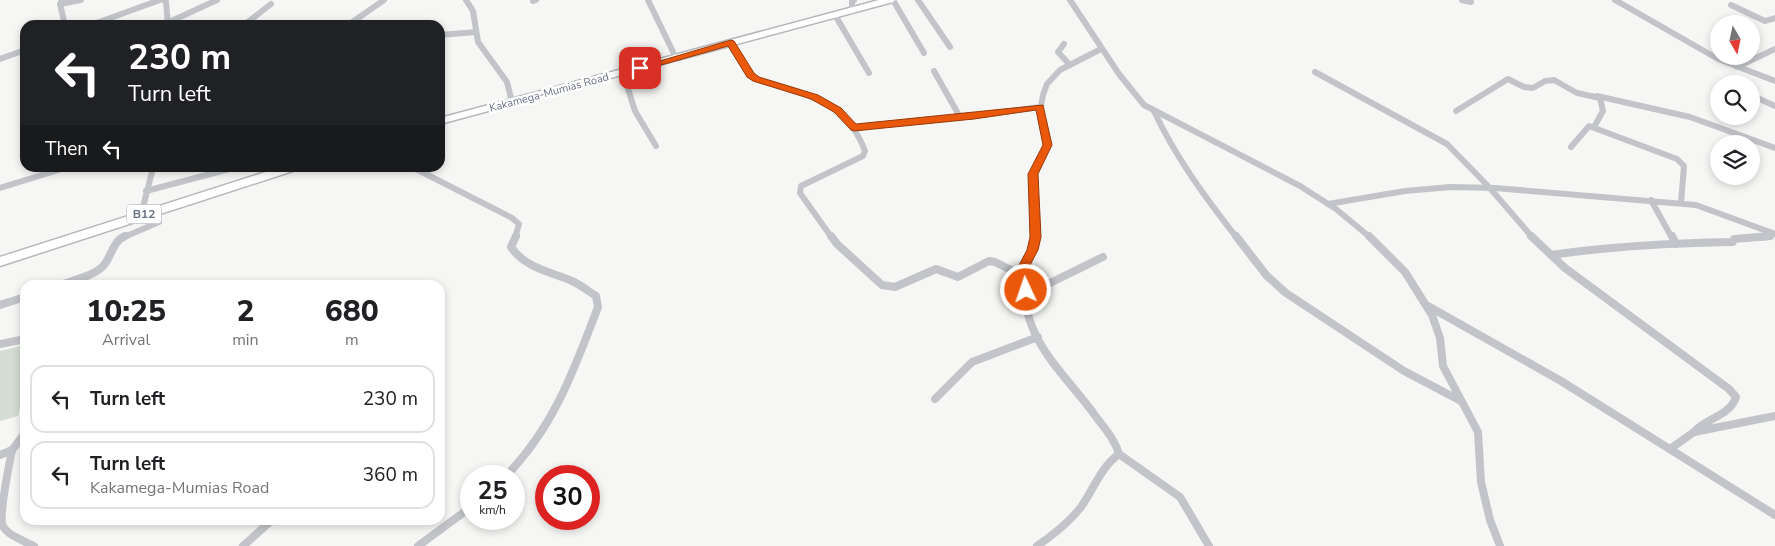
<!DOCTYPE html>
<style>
body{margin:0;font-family:"Nunito Sans",sans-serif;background:#f2f2f2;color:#202124;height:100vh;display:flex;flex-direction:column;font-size:19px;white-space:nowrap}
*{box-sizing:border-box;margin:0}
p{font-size:16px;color:#757577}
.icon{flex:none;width:28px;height:28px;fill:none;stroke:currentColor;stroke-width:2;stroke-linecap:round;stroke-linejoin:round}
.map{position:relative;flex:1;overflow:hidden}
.panel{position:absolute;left:20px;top:280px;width:425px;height:245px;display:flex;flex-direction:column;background:#fff;border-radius:15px;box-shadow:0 2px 8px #0003}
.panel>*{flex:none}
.hud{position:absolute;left:20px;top:20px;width:425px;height:152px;border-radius:15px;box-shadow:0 2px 8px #0003;background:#202124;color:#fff;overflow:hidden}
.needle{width:32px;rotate:171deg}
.controls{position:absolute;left:1710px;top:15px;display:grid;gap:10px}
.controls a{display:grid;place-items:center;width:50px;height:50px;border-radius:50%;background:#fff;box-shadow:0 2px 8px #0003;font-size:25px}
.speed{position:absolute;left:460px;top:465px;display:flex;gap:10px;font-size:25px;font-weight:700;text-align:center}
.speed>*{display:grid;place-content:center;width:65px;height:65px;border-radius:50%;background:#fff;box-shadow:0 2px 8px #0003;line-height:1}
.speed small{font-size:12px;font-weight:400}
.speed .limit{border:8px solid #d22;background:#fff;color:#111}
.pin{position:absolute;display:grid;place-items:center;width:42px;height:42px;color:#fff;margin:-21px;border-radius:10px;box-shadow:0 2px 8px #0006}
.me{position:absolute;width:55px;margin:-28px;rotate:357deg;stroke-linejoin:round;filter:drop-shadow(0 0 4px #0008)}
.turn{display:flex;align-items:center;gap:18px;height:105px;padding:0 25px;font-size:22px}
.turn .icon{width:65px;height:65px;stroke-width:2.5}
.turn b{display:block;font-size:35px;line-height:42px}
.then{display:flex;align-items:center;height:48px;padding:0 25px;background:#0003;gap:10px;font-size:19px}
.eta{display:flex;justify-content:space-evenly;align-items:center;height:85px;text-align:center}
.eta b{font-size:30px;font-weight:800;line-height:35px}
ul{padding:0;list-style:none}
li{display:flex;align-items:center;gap:15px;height:68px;margin:0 10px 8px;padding:0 15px;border:2px solid #e0e0e0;border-radius:15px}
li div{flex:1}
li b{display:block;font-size:19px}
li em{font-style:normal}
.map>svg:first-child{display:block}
</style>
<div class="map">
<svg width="1775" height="546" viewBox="0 0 1775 546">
<rect width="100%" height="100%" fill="#f6f7f4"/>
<!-- green -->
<polygon fill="#d6ddd5" points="25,345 25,387 18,416 0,421 0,351"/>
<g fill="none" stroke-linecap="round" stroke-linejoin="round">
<defs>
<g id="trunk">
<polygon points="879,0 895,0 893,2 440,124 440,118"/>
<polygon points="278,168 295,168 293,171 0,266 0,257"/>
</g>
</defs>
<!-- trunk casing -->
<use href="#trunk" stroke="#b5b7bb" stroke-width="3"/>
<!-- minor-far1 -->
<g stroke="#c2c4c9" stroke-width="6">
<polyline points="62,0 60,4 65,25"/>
<polyline points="164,0 166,2 168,25"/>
<polyline points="466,0 473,11 478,42 507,82 512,102"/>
<polyline points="648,0 676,58"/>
<polyline points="893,0 924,53"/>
<polyline points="918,0 950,47"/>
<polyline points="1070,0 1119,74 1144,105 1300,186 1336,209 1371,238"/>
<polyline points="1462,0 1471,2"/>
<polyline points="1615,0 1718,59 1775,81"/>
<polyline points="533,1 536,0"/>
<polyline points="60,4 81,0"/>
<polyline points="1731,5 1765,21 1775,18"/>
<polyline points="852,11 852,1 854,0"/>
<polyline points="835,15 869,73"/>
<polyline points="167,23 217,0"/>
<polyline points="91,25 160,0"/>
<polyline points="244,25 271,4"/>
<polyline points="348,25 384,0"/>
<polyline points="440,35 476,32"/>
<path d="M731 43C737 53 743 68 751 76 758 82 771 83 780 86 820 98 850 110 865 151L863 156 801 186 800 193 832 238"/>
<polyline points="1064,44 1058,52 1070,65"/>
<polyline points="0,59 25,50"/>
<polyline points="1737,67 1775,49"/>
<polyline points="934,71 960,117"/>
<polyline points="1315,72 1447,144 1489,187 1533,238"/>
<polyline points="623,73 635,111 656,146"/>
<polyline points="1732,83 1734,84"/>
<polyline points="1751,95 1775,106"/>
<polyline points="1597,96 1690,117 1775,148"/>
<path d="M1154 111C1176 158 1205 197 1237 238"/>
<polyline points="1456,111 1508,79 1524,87 1533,88 1545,81 1554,80 1577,93 1600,98 1603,111 1594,127"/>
<polyline points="854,128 974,116 1040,107"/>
<polyline points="1571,147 1589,126 1677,159 1684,166 1681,203"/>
<polyline points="414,168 512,218 519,224 515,238"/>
<polyline points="0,188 65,168"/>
<polyline points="146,191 233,168"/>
<polyline points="1651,200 1672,238"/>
<polyline points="1328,204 1405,191 1451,187 1495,188 1696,205 1775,234"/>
<polyline points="141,215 153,168"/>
<polyline points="122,238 159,222"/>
<polyline points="1035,238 1033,173 1047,145 1040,111 1043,95 1047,84 1060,70 1101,49"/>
<polyline points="1760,238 1769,237 1772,233"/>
</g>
<!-- minor -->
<g stroke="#c2c4c9" stroke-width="8">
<polyline points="831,236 837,244 882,285 895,287 936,269 958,277 989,261 995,262 1023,276"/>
<path d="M1035 236C1033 251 1023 263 1023 276 1023 344 1062 369 1097 418 1106 430 1115 440 1119 454 1100 468 1094 489 1081 507 1069 523 1053 535 1037 546"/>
<polyline points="1236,236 1267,276 1286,293 1404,371 1461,401"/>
<polyline points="1369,236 1405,272 1432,315 1440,338 1443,366 1478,432 1481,482 1490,520 1500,546"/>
<path d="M1531 236 1565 268 1729 389 1736 397C1730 416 1706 418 1694 432"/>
<polyline points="1672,236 1676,244"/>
<path d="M1551 255C1612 246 1672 243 1733 242L1734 239 1770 236"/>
<path d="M60 285C73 280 95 276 104 265 112 255 113 241 125 236"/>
<polyline points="1025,290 1044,286 1103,257"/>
<polyline points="0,305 25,297"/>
<polyline points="1428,306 1561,381 1775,515"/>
<polyline points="0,344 25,339"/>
<polyline points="935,399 972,362 1038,337"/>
<polyline points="1670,449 1694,432 1775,416"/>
<path d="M12 450C9 465 0 512 2 524 6 535 24 541 34 546"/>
<polyline points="1119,454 1180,497 1209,546"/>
<polyline points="0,455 12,450 25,433"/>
<path d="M506 476C554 427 574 370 598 307L596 296C588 291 581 285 572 281 551 272 525 268 511 247L516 236"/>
<polyline points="243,546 272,520"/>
<polyline points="418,546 471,507"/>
</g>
<!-- trunk -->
<use href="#trunk" fill="#fff" fill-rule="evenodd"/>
</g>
<!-- route -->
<polygon fill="#ea580c" stroke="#983908" points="731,40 734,41 754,73 759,77 818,95 841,108 856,124 1043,105 1052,145 1038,174 1041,237 1038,250 1029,267 1028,276 1031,290 1030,293 1021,293 1017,276 1018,267 1027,250 1030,237 1028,174 1043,145 1036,110 974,119 854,131 851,130 834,112 811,99 753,81 747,77 728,46 640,71 636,68"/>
<g text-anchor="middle" stroke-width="5" stroke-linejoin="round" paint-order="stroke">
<!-- far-street labels -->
<g font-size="11" fill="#687083" stroke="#fff">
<text transform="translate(549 92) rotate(-15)" y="4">Kakamega-Mumias Road</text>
</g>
<!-- shield labels -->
<rect fill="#fff" stroke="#959ba8" stroke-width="1" x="126.5" y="204.5" width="35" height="19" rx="4"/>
<g font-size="12" font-weight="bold" fill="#687083">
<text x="144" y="218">B12</text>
</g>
</g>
</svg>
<div class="controls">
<a><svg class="needle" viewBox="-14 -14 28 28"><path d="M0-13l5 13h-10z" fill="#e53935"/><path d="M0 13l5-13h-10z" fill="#757577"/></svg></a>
<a><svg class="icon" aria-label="search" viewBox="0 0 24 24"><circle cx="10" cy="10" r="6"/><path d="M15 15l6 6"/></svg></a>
<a><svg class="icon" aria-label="layers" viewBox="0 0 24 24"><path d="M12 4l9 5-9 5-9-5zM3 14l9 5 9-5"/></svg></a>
</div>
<div class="speed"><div>25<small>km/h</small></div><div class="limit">30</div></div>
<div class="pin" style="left:640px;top:68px;background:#d93025"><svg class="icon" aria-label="arrive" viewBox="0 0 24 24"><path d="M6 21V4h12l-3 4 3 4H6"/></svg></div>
<svg class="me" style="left:1026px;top:290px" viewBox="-20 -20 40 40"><circle r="17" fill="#ea580c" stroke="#fff" stroke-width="3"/><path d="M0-11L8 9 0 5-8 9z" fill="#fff"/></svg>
<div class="hud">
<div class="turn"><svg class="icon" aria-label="left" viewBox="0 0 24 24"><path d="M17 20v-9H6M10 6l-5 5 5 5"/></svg><div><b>230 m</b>Turn left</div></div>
<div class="then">Then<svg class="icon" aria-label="left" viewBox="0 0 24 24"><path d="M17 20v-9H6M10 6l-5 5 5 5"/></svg></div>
</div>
<section class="panel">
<div class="eta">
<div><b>10:25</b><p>Arrival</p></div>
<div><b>2</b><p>min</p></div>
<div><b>680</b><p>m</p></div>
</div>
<ul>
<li><svg class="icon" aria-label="left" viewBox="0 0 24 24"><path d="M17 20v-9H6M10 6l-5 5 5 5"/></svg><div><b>Turn left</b></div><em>230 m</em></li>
<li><svg class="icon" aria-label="left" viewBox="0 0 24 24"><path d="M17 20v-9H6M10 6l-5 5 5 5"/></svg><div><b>Turn left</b><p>Kakamega-Mumias Road</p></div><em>360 m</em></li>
</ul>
</section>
</div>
